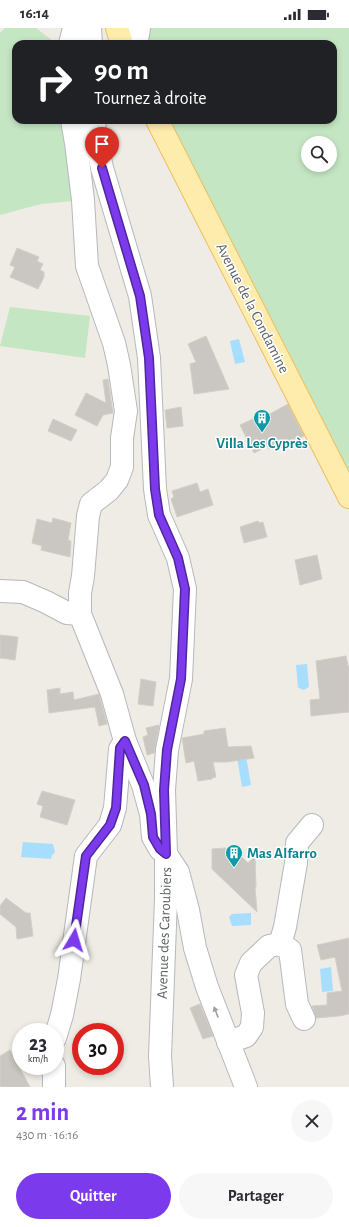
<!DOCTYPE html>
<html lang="fr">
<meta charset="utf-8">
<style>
body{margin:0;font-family:"Alegreya Sans",sans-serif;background:#f7f7f7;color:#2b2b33;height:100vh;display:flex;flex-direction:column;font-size:15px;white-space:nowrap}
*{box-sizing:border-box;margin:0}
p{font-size:13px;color:#7c7c81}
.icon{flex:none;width:22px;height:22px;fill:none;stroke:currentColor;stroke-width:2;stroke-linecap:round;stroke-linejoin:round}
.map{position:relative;height:1059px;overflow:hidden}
.panel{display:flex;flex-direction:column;background:#fff;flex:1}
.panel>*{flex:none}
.top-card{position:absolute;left:12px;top:12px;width:325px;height:84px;border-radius:12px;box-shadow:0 2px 6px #0003;background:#202124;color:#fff;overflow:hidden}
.buttons{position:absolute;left:301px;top:108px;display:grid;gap:8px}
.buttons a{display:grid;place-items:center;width:36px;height:36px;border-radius:50%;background:#fff;box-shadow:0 2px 6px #0003;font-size:20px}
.speed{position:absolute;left:12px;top:995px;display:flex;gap:8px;font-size:20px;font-weight:700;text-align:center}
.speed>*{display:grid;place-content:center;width:52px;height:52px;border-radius:50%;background:#fff;box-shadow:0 2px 6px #0003;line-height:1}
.speed small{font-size:10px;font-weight:400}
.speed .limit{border:6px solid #d22;background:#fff;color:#111}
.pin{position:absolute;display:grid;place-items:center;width:34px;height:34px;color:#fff;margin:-41px -17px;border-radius:50% 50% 50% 0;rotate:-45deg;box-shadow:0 0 4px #0007}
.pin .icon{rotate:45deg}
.me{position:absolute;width:44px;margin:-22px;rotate:7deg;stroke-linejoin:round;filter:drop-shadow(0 0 3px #0008)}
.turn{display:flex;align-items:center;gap:14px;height:84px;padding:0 16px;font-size:18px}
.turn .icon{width:52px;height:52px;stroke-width:2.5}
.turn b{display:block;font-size:28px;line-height:34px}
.round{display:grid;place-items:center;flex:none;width:42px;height:42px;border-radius:21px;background:#f7f7f7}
.head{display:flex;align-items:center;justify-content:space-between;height:68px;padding:0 16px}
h1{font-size:24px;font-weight:700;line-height:30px;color:#7c3aed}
.button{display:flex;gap:8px;margin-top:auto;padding:8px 16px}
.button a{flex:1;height:46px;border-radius:24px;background:#7c3aed;color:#fff;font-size:16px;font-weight:700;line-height:46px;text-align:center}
.button a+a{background:#f7f7f7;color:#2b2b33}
.status{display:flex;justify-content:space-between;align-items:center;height:28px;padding:0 20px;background:#fff;direction:ltr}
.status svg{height:11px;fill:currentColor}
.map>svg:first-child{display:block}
</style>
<div class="status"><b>16:14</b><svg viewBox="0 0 49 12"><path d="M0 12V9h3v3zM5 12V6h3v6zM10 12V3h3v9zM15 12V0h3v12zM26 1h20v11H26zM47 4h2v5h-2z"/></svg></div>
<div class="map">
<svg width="349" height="1059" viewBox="0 0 349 1059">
<rect width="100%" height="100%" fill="#efece5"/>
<!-- green -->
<g fill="#c5e6c3" fill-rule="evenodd">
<polygon points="5,0 36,0 57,16 16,16 16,92 72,92 83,172 41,176 0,187 0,5"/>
<path d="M146 0H349V450L170 92H333V16H144ZM308 115H330V137H308Z"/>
<polygon points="10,279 90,288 85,330 0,318"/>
</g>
<!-- water -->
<g fill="#a7ddfe">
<polygon points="239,311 245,334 235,336 230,313"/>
<path d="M307 636 309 659C304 662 303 663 298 659L296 637Z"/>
<polygon points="246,728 251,757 242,759 237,730"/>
<polygon points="23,814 53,816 55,824 52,827 51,831 21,829"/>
<polygon points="251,885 251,897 232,898 229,889 232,886"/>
<polygon points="331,939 333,963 322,964 320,941"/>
</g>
<!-- building -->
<g fill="#cac7c3" stroke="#d4cec4">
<polygon points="17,220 39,229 37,233 43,236 40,242 44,244 44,249 38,261 10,249 15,239 10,237"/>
<polygon points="206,308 229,361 194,366 190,336 196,334 188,316"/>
<polygon points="108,351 113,385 103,387 97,398 75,387 86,365 106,375 103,352"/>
<polygon points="288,376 304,408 282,418 281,416 269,421 268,418 254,425 240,397 257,389 259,392"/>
<polygon points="181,379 183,398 167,400 165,382"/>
<polygon points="53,391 77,402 71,413 48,403"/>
<polygon points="197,455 200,464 208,461 213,477 177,489 171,471 174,469 172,463"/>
<polygon points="53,490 71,495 68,512 71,513 70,529 41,522 42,518 32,515 37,491 52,495"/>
<polygon points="258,493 259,495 263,494 267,509 244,515 240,499"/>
<polygon points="317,527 322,551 300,557 295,532"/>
<polygon points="0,607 18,609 15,632 0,630"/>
<polygon points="346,628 348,638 349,638 349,684 311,688 310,672 320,671 316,633"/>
<polygon points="141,651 156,654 153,678 138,676"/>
<polygon points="60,660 60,666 73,664 74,672 99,666 107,696 99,698 95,679 49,685 47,662"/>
<polygon points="159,697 154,725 147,727 143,709 148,707 146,700"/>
<polygon points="225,700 228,719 251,718 254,730 227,734 213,734 216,749 212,750 212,751 198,753 194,733 186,735 182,710 204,706 204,703"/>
<polygon points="42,763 75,772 67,797 40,789 43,778 37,776"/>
<polygon points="226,820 226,826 239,826 248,835 255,828 256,859 255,859 257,884 212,841 212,821"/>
<polygon points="6,870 26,885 30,885 33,908 17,911 16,899 0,886 0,878"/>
<polygon points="349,910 349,986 339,988 316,990 312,978 327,977 327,965 342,963 335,929 321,932 317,917"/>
<polygon points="200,976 213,1008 203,1011 190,980"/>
<polygon points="10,1022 30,1059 0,1059 0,1028"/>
</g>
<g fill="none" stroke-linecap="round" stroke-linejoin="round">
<defs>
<g id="minor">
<polyline points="90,0 91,16"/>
<polyline points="70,16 74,0"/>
<polyline points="134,16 137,12 139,0"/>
<polyline points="94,92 95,106 102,140 140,268 149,330 155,461 159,487 178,530 185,561 181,651 167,722 164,762 166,826 166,871 160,1028 162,1059"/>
<polyline points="0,563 23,564 46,574 67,585 80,586"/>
<polyline points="125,713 143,757 151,786 153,809 160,821 166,826 178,844 188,882 195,920 207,959 246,1059"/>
<polyline points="280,916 285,899 296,835 297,815 312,797"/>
<polyline points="55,1010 62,987 69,951 86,828 110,797 115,780 120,721 125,713 112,666 80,586 80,565 83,548 88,488 91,476 109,462 117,452 122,439 122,410 126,383 119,337 114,315 87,238 83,172 76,115 72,92"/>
<polyline points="228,1014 246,1008 252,999 253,985 246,947 251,935 269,918 280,916 290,922 297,976 304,991"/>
<polyline points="54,1059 54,1038"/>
</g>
<g id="major">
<polyline points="117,0 122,16"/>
<polyline points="157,92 349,469"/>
</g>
</defs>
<!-- minor casing -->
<use href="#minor" stroke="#b6b8bc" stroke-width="24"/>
<!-- major casing -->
<use href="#major" stroke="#efbe5e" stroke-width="24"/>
<!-- minor -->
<use href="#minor" stroke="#fff" stroke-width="22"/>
<!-- major -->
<use href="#major" stroke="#feecac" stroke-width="22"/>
</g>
<!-- one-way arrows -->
<defs><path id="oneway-solid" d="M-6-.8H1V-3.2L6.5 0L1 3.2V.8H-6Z"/></defs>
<use fill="#9ea0a3" href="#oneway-solid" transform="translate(216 984) rotate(-111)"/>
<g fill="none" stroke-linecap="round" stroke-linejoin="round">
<defs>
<polyline id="route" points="74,912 86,828 110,797 116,780 120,720 125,713 144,757 151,786 153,809 160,821 166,826 164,762 167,722 181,651 185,561 178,530 159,487 155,461 149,330 140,268 102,140"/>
</defs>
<!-- route casing -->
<use href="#route" stroke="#51269a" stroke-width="10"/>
<!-- route -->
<use href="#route" stroke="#7c3aed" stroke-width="7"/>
</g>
<!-- icons -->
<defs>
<symbol id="building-pin" viewBox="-11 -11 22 30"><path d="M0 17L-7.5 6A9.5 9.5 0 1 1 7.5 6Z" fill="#0f9aa8" stroke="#fff"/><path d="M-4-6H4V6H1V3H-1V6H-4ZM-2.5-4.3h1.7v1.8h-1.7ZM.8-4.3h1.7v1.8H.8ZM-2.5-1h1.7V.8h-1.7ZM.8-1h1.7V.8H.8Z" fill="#fff"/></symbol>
</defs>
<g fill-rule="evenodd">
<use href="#building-pin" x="252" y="380" width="20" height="27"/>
<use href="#building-pin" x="224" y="815" width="20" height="27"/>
</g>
<g text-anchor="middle" stroke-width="3" stroke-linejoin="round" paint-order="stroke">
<!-- street labels -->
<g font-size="15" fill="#5d6166" stroke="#fff">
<text transform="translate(253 280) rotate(63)" y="5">Avenue de la Condamine</text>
<text transform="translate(164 905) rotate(-88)" y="5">Avenue des Caroubiers</text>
</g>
<!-- culture labels -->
<g font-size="15" font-weight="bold" fill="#0d838f" stroke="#fff">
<text x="262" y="420">Villa Les Cyprès</text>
<text x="247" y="830" text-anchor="start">Mas Alfarro</text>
</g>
</g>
</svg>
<div class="buttons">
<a><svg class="icon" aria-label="search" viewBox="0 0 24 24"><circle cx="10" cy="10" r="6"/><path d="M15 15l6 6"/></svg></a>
</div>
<div class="speed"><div>23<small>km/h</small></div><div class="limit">30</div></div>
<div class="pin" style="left:102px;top:140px;background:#d93025"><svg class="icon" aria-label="arrive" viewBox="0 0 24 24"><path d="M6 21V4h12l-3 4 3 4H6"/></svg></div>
<svg class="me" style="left:74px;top:912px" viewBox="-20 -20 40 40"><path d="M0-17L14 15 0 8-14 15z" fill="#7c3aed" stroke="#fff" stroke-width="4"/></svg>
<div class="top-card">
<div class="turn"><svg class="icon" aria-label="right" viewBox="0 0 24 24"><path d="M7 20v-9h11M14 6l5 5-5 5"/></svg><div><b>90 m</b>Tournez à droite</div></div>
</div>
</div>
<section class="panel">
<div class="head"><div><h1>2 min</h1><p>430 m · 16:16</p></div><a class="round"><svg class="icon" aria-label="close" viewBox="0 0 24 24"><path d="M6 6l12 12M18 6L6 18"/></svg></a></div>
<div class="button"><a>Quitter</a><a>Partager</a></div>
</section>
